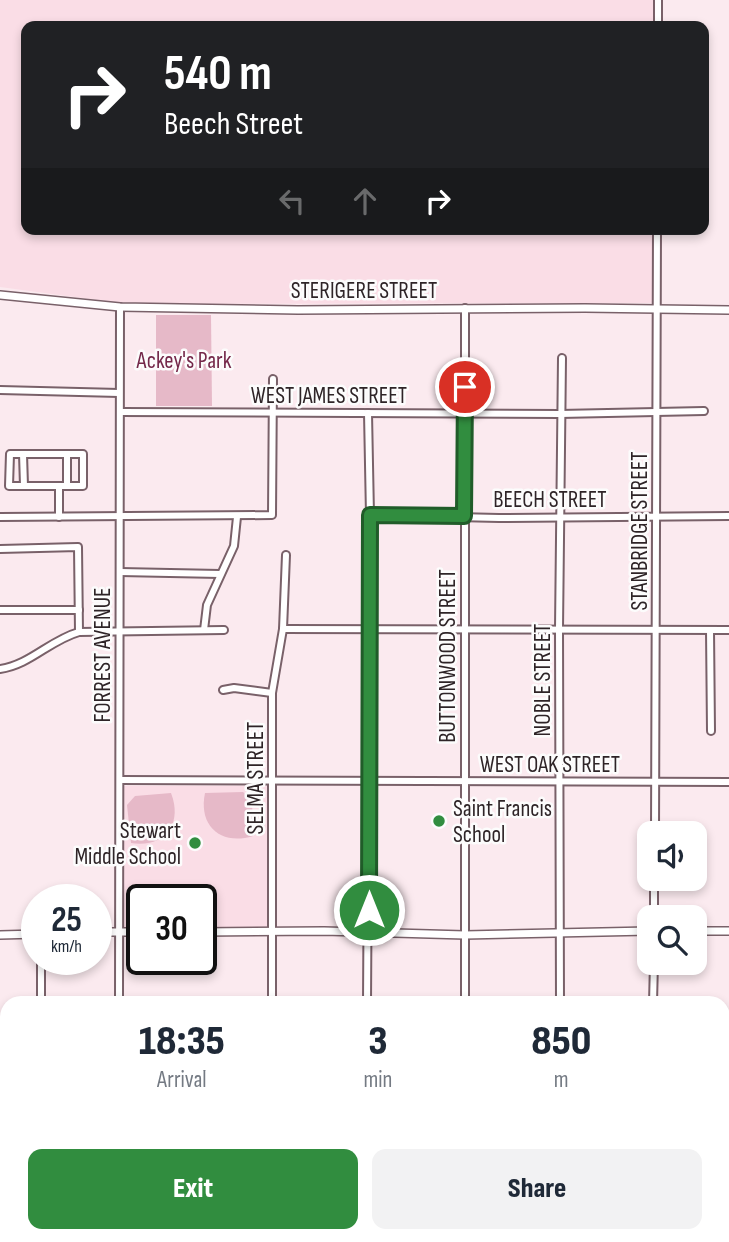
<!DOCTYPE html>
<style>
body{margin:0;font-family:"Sofia Sans Condensed",sans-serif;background:#f2f2f3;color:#1f2937;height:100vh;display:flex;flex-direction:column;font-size:26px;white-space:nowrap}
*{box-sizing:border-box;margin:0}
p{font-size:23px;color:#747a83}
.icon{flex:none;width:38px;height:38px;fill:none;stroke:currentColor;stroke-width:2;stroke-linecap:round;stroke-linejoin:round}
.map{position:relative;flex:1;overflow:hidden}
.sheet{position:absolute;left:0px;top:996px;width:730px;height:247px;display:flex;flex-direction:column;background:#fff;border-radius:21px 21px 0 0;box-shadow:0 4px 10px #0003}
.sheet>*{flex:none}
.banner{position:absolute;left:21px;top:21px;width:688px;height:214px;border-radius:14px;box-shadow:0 4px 10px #0003;background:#202124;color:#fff;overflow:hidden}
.fabs{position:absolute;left:637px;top:821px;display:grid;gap:14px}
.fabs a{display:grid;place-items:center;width:70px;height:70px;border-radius:14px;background:#fff;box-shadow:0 4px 10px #0003;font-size:35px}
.speed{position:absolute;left:21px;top:884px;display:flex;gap:14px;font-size:35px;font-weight:700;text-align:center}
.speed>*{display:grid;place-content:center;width:91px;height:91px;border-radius:50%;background:#fff;box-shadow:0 4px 10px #0003;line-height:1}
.speed small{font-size:18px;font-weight:400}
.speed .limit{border:4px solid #111;border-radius:10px;background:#fff;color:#111}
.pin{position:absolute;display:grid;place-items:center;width:60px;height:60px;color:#fff;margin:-30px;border:4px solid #fff;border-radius:50%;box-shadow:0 2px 7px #0007}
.me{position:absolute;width:77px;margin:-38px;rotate:0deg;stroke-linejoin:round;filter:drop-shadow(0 0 5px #0008)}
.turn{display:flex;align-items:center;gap:24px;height:147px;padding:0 28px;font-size:32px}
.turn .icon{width:91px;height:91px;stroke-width:2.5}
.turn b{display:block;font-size:49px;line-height:60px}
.lanes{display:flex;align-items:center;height:66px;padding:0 28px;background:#0003;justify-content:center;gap:35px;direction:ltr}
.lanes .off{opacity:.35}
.eta{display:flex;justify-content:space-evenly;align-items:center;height:119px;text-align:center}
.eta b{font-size:42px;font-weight:800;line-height:49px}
.button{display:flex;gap:14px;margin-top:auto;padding:14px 28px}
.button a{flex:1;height:80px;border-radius:14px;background:#318d3f;color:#fff;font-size:28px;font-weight:800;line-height:80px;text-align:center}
.button a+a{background:#f2f2f3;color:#1f2937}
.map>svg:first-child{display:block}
</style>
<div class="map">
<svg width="729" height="1242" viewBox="0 0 729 1242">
<rect width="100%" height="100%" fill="#fbeaef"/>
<!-- built -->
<g fill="#fadde6">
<polygon points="0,0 653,0 653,26 26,26 26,229 653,229 653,303 126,304 0,287"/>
<polygon points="122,786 268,786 267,928 201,928 201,900 142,900 142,928 122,928"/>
<polygon points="0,1222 7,1222 7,1236 112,1236 112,1242 0,1242"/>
</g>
<!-- green -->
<g fill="#e6b9c8">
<polygon points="156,315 211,315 212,406 156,406"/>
<path d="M243 792 252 800 253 836C221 846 198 826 205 793Z"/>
<path d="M171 793C183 824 165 848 131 843L127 805 135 796Z"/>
</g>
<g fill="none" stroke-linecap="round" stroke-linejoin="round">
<defs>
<g id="minor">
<polyline points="658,26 658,0"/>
<polyline points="0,390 119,393"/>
<polyline points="121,412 560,414 704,411"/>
<polygon points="10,454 83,454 83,486 9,486"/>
<polyline points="23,454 24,486"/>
<polyline points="59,486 59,517"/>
<polyline points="67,486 67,454"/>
<polyline points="370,515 499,518 729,516"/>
<polyline points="0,517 272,515 273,379"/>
<polyline points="0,549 78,547 79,632"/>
<polyline points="120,572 220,574"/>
<polyline points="0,610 79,610"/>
<polyline points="283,629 729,630"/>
<polyline points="204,630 207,605 234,546 237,517"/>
<polyline points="710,630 711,731"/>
<path d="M0 669C30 665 50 640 79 632L224 630"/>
<polyline points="223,690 234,688 272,693"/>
<polyline points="120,780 729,782"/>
<polyline points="655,833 657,229"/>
<polyline points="654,878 654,917"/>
<polyline points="41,1003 41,959"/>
<polyline points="119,1003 120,307"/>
<polyline points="272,1003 272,693 283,629 286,555"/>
<polyline points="367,1003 370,515 368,413"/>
<polyline points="465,1003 465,308"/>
<polyline points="560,1003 559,629 562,358"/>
<polyline points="653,1003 654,962"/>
<polyline points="120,1236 120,1242"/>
<polyline points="655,1236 655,1242"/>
<polyline points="688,1236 689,1242"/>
<polyline points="218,1242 218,1236"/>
<polyline points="366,1242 366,1236"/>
<polyline points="463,1242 463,1236"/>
<polyline points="558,1242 558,1236"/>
</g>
<g id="tertiary">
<polyline points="0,295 120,307 298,310 585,308 729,310"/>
<polyline points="695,931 729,931"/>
<polyline points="96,932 142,932"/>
<polyline points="201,932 324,931 465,935 649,931"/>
<polyline points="0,935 37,934"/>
</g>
<polyline id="secondary" points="723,1128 729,1127"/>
<g id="primary">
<polyline points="723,1198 729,1197"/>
<polyline points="0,1215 7,1215"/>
</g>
</defs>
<!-- minor casing -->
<use href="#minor" stroke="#796169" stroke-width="10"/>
<!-- tertiary casing -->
<use href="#tertiary" stroke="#796169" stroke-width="10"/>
<!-- secondary casing -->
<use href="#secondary" stroke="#796169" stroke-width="11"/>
<!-- primary casing -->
<use href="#primary" stroke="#a25775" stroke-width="12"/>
<!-- minor -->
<use href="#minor" stroke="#fff" stroke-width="6"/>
<!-- tertiary -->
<use href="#tertiary" stroke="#fff" stroke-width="7"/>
<!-- secondary -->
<use href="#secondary" stroke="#fff" stroke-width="8"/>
<!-- primary -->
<use href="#primary" stroke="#ecabc5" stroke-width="9"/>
</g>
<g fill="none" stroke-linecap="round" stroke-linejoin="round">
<defs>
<polyline id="route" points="369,910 370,515 464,516 465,387"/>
</defs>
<!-- route casing -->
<use href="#route" stroke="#205c29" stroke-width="18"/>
<!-- route -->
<use href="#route" stroke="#318d3f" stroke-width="12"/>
</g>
<!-- markers -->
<g fill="#318d3f" stroke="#fcfcfc" stroke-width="2.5">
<circle cx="439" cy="821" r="7"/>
<circle cx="195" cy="843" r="7"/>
</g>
<g text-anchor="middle" stroke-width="5" stroke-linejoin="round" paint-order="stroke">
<!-- street labels -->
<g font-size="23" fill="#2e2427" stroke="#fcfcfc">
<text x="364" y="298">STERIGERE STREET</text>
<text x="329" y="403">WEST JAMES STREET</text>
<text x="550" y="507">BEECH STREET</text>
<text transform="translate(639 531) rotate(-90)" y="8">STANBRIDGE STREET</text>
<text transform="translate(102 655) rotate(-90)" y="8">FORREST AVENUE</text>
<text transform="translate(447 656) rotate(-90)" y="8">BUTTONWOOD STREET</text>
<text transform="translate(542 680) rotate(-90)" y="8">NOBLE STREET</text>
<text x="550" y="772">WEST OAK STREET</text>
<text transform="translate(255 778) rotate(-90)" y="8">SELMA STREET</text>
</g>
<!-- park labels -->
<g font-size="23" fill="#74284a" stroke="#fcfcfc">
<text x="184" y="368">Ackey's Park</text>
</g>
<!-- poi labels -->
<g font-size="23" fill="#2e2427" stroke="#fcfcfc" text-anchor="start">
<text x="453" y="816">Saint Francis<tspan x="453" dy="26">School</tspan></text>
<text x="181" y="838" text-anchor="end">Stewart<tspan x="181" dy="26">Middle School</tspan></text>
</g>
</g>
</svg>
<div class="fabs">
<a><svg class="icon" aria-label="sound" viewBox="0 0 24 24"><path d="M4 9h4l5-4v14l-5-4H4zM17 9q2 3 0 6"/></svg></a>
<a><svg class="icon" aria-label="search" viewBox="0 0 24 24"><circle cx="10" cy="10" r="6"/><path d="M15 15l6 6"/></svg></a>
</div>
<div class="speed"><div>25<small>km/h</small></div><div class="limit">30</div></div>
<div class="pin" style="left:465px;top:387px;background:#d93025"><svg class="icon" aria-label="arrive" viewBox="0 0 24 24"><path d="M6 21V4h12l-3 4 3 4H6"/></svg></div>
<svg class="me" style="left:369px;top:910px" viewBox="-20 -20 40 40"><circle r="17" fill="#318d3f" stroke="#fff" stroke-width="3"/><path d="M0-11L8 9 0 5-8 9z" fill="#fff"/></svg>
<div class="banner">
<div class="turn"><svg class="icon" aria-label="right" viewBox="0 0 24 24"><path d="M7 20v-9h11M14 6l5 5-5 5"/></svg><div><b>540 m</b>Beech Street</div></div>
<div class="lanes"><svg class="icon off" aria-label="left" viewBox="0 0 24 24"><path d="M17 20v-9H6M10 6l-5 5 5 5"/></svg><svg class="icon off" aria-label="ahead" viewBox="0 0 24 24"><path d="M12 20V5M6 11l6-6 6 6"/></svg><svg class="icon" aria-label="right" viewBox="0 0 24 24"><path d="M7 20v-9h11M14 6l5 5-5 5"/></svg></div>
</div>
<section class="sheet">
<div class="eta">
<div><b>18:35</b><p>Arrival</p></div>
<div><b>3</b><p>min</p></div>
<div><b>850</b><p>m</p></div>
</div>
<div class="button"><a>Exit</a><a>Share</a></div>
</section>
</div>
